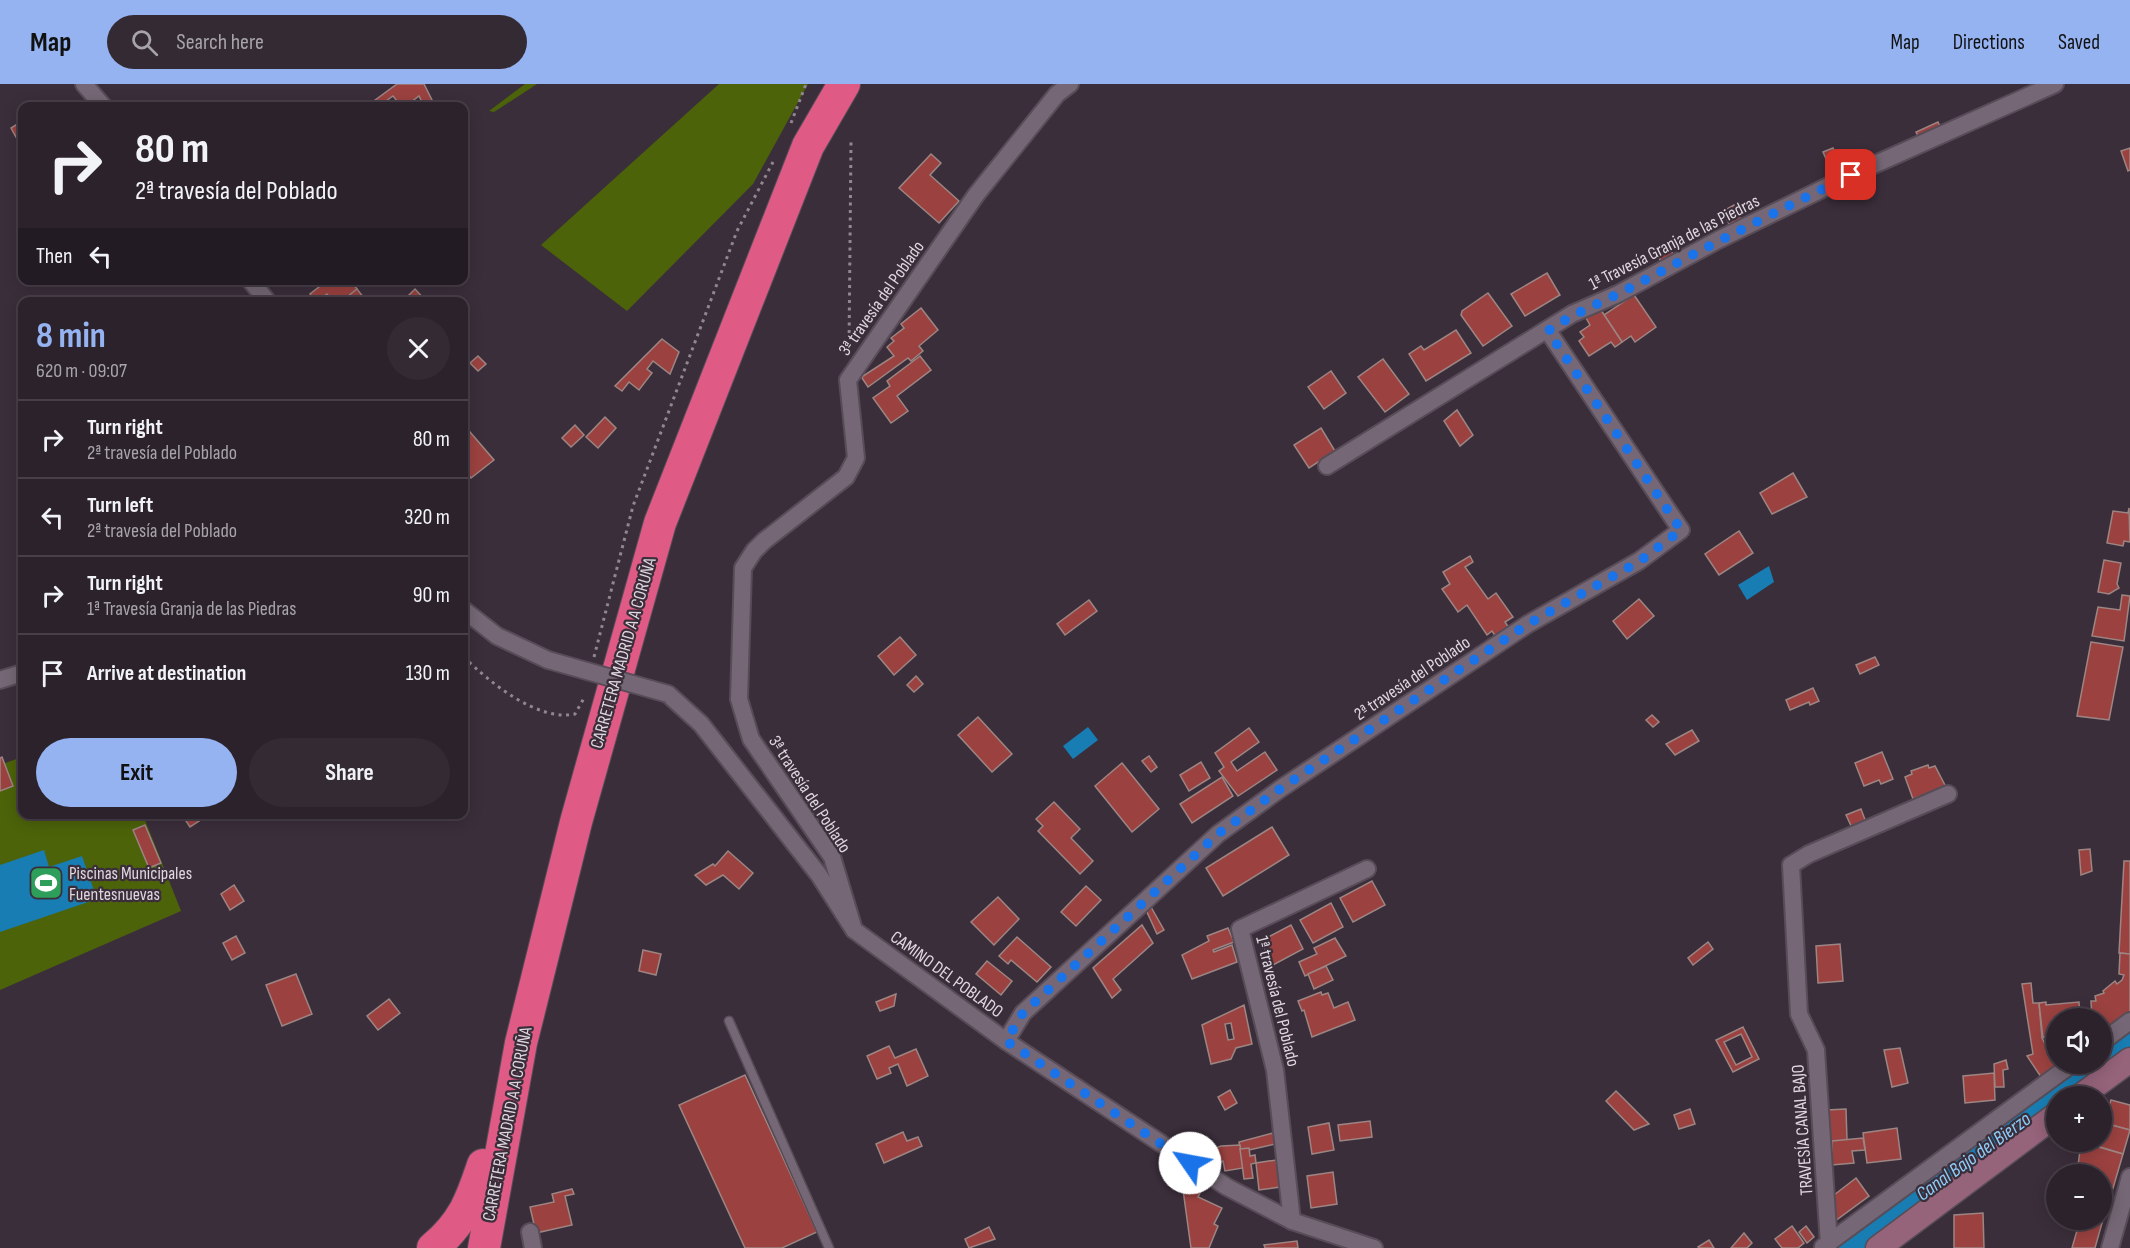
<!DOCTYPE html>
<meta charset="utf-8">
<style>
body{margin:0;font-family:"Sofia Sans Condensed",sans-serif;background:#342a34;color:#f1f3f6;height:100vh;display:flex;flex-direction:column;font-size:22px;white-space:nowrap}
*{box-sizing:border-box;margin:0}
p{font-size:20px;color:#a6a4a9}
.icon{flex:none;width:33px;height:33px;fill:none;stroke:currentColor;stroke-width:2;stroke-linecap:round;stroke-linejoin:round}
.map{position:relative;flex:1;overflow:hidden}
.details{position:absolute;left:18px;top:213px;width:450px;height:522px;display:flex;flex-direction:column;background:#2c222c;border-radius:12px;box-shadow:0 3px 15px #0003,0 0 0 2px #483f48}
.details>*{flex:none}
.hud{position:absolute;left:18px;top:18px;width:450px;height:183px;border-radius:12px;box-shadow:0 3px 15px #0003,0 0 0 2px #483f48;background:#2c222c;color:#f1f3f6;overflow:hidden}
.controls{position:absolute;left:2046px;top:924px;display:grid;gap:12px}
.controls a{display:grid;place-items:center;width:66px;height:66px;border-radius:50%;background:#2c222c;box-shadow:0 3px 15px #0003,0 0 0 2px #483f48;font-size:30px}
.pin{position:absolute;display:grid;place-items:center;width:51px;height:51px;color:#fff;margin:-26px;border-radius:12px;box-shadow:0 3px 9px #0006}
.me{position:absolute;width:66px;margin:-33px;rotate:303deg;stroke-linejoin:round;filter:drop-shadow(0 0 4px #0008)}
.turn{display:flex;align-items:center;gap:21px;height:126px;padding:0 18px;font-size:27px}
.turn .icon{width:78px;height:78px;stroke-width:2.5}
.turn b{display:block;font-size:42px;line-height:51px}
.then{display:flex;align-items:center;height:57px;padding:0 18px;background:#0003;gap:12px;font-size:22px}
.round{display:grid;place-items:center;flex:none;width:63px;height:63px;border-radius:32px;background:#342a34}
.summary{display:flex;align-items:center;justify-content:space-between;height:102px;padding:0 18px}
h1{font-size:36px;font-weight:700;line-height:45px;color:#95b2f1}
.button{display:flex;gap:12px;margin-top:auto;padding:12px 18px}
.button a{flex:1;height:69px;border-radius:36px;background:#95b2f1;color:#111;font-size:24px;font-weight:700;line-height:69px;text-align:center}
.button a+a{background:#342a34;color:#f1f3f6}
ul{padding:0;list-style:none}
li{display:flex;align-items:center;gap:18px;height:78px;padding:0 18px;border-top:2px solid #483f48}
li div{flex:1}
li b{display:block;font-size:22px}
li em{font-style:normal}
header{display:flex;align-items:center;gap:36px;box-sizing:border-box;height:84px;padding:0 30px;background:#95b2f1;color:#111}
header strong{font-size:28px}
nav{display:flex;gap:33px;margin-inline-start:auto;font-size:21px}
.search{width:420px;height:54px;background:#342a34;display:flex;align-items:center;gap:15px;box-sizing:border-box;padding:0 21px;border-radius:33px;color:#a6a4a9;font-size:22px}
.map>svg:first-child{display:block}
</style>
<header>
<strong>Map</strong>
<div class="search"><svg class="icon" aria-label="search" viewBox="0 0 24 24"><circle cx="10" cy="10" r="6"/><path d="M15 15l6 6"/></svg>Search here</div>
<nav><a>Map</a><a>Directions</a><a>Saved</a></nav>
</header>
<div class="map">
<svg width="2130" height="1164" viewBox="0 0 2130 1164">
<rect width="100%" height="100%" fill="#3b2e3b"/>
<!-- green -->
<g fill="#4c630a">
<polygon points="525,0 537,0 494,28 489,27"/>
<polygon points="719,0 808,0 753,100 627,227 541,161"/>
<polygon points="22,673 22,730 143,731 181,827 0,906 0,681"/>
</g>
<!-- water -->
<g fill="#187db3">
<polygon points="1769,482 1774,498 1747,516 1738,501"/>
<polygon points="1088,643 1098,656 1073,675 1063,662"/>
<polygon points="44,766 49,783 82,772 97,815 0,848 0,781"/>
</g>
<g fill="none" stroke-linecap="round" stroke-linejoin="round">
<!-- canal -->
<g stroke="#187db3" stroke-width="20">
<polyline points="2102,978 2130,957"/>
<polyline points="1848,1164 2099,980"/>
</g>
</g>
<!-- building -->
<g fill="#9b4240" stroke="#9c8583" stroke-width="1.5" fill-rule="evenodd">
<polygon points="397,0 424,0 435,22 424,22 419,12 406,22 401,22 393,12 379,22 367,22"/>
<polygon points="22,37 22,64 11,44"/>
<polygon points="1938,38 1943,49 1922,59 1916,48"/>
<polygon points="1833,64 1840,79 1830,84 1823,68"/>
<polygon points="2130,64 2130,86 2128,87 2121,67"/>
<polygon points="931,70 941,79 930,91 959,117 939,139 899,104"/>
<polygon points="1734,121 1741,135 1729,140 1723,127"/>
<polygon points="1668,161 1674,172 1661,178 1656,167"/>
<polygon points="1547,189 1560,211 1525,232 1511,210"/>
<polygon points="328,196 350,196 357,205 341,218 333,218 327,210 315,218 310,210"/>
<polygon points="357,205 367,218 341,218"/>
<polygon points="415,205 427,218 412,218 407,213"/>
<polygon points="1488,209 1512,242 1483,262 1461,231 1462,227"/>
<polygon points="1634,211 1656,243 1635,258 1631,252 1622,258 1604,231"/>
<polygon points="921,224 938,246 919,262 923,267 911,277 908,274 868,303 862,294 863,292 894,272 887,263 894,257 891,254 904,244 901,240"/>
<polygon points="1601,226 1622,258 1615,263 1611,258 1589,272 1579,257 1584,253 1580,248 1590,241 1586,234"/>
<polygon points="1456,246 1471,269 1426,297 1409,270 1421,262 1424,266"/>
<polygon points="662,255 679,268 670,290 653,277 647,285 652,289 639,306 629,298 622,307 615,302"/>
<polygon points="478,272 486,280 478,287 470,279"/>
<polygon points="920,272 931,286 897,312 908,327 891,339 873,314 890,302 887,297"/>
<polygon points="1383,275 1409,310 1385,328 1358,293"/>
<polygon points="1331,287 1346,309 1324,325 1308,303"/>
<polygon points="1457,326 1473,351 1460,362 1444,337"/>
<polygon points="605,333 616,344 598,364 586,353"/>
<polygon points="464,341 494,376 471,394 464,385"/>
<polygon points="575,341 584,351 571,363 562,354"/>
<polygon points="1321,344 1335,367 1309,384 1294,361"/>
<polygon points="1793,389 1807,413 1772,430 1760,409"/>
<polygon points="2129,424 2130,458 2124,457 2123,462 2107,459 2113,427 2128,429"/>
<polygon points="1739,447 1753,469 1719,491 1705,470"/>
<polygon points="1470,472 1473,478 1465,483 1488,515 1496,509 1513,533 1505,538 1509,544 1496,553 1492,547 1487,551 1467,521 1458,528 1442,505 1450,500 1443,488"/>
<polygon points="2104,476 2121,479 2117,500 2119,504 2109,510 2098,508"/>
<polygon points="2122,511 2130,512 2124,557 2092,552 2098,523 2120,526"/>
<polygon points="1639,515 1654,532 1627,555 1613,537"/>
<polygon points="1089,516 1097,527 1065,551 1057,540"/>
<polygon points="900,553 916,571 894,591 878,572"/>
<polygon points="2091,558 2123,563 2109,636 2077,632"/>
<polygon points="1875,573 1879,581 1860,590 1856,581"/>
<polygon points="916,592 923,600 914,608 907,601"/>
<polygon points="1813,604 1819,617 1810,621 1809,618 1790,626 1786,616"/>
<polygon points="1652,631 1659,638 1653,643 1646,636"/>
<polygon points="978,633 1012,670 992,688 958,651"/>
<polygon points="1249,644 1259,658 1231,678 1237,687 1265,668 1277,686 1238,712 1219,687 1224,683 1215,669"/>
<polygon points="1692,646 1699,657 1675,671 1666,660"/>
<polygon points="1882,668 1893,695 1881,700 1879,696 1864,702 1855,679"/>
<polygon points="1149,672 1157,683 1151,688 1142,677"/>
<polygon points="2,673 13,702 0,707 0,674"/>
<polygon points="1201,678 1210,694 1189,707 1180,691"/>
<polygon points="1122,679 1159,725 1132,748 1095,702"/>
<polygon points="1928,681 1929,684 1935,682 1946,703 1913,715 1905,693 1912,690 1911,687"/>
<polygon points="1222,693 1233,712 1192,739 1180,720"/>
<polygon points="1054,718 1080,745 1071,754 1093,777 1080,790 1038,747 1043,742 1036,735"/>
<polygon points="1861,725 1867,741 1853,746 1846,731"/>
<polygon points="190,730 210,730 190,743 184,734"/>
<polygon points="145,741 161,779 149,784 133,746"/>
<polygon points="1272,743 1289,771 1223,812 1206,784"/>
<polygon points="2090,765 2092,787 2081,791 2079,766"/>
<polygon points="728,767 753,789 739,805 723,791 706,801 695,791 713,780 715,782"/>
<polygon points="2124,777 2130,777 2130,870 2119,869"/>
<polygon points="1372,797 1385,821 1353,838 1340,814"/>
<polygon points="234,801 244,817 230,826 221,810"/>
<polygon points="1086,802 1101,816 1076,842 1061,828"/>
<polygon points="998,813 1019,835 994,861 971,838"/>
<polygon points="1331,819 1343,843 1313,859 1300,836"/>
<polygon points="1151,823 1164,846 1157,850 1146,826"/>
<polygon points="1142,841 1153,859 1113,895 1121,906 1112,914 1093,884"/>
<polygon points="1291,841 1303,865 1273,881 1261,857"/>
<polygon points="1228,844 1234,858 1213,866 1214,868 1232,861 1237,878 1192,895 1182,871 1209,857 1207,852"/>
<polygon points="236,852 245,869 232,876 223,859"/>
<polygon points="1017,853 1051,883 1037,898 1011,876 1008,880 999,872"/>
<polygon points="1335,854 1346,872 1305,892 1299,878 1317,870 1314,864"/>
<polygon points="1708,858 1713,865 1693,881 1688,874"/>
<polygon points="1840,860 1843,897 1818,899 1816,862"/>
<polygon points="643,866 661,870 656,891 639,887"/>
<polygon points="2120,869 2130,870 2130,928 2103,949 2102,934 2092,934 2091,917 2096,917 2095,912 2104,909 2103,907 2115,897 2117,900 2122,896 2124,891 2119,890"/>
<polygon points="987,877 1012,897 1001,911 976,890"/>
<polygon points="1326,882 1333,896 1314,905 1308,890"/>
<polygon points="296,890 312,930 282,942 266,901"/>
<polygon points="2031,899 2033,919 2039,919 2042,954 2057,981 2041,993 2027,972 2033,970 2022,900"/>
<polygon points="1321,908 1322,911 1328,909 1334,924 1348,918 1355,936 1312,953 1304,926 1302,927 1298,917"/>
<polygon points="896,910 894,922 880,927 876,918"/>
<polygon points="389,915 400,929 378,946 367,932"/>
<polygon points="2046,918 2046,921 2079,918 2080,934 2056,934 2056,948 2049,949 2043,954 2039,919"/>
<path d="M1244 921 1252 960 1236 964 1231 975 1211 980 1202 941ZM1231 939 1234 955 1228 956 1225 940Z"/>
<path d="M1743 943 1759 975 1733 988 1716 956ZM1741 950 1752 973 1736 981 1724 958Z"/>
<polygon points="889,962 895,974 916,965 928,992 907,1002 898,980 889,984 891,989 877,995 867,972"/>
<polygon points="1900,964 1908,999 1892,1003 1884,966"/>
<polygon points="2006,976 2008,985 2003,986 2004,1003 1995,1003 1994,980"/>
<polygon points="1994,989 1995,1016 1965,1019 1963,992"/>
<polygon points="745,991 817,1148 782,1164 745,1164 679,1021"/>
<polygon points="1230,1006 1237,1019 1225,1026 1218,1013"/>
<polygon points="1616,1007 1649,1040 1634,1046 1606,1017"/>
<polygon points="2111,1016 2130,1021 2130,1046 2104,1039"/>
<polygon points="1690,1025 1695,1040 1679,1045 1674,1031"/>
<polygon points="1846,1025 1847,1056 1829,1058 1827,1026"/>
<polygon points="1370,1037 1372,1053 1340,1057 1338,1041"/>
<polygon points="1329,1039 1334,1066 1312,1070 1308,1043"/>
<polygon points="2104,1039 2130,1046 2123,1070 2097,1062 2098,1058 2102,1058"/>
<polygon points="1897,1044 1901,1075 1867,1079 1863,1049"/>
<polygon points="903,1048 907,1057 918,1053 922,1062 884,1079 876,1060"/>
<polygon points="1273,1049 1275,1060 1249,1066 1240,1065 1239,1058"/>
<polygon points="1863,1054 1865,1066 1852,1067 1854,1079 1832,1081 1832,1057"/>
<polygon points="2081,1058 2123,1070 2111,1111 2102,1108 2102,1090 2077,1090"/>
<polygon points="1240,1061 1243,1084 1225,1087 1223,1077 1206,1085 1189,1074 1221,1062"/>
<polygon points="1249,1064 1250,1072 1255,1071 1256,1079 1251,1080 1253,1094 1244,1095 1240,1065"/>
<polygon points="1276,1076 1280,1103 1259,1106 1256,1079"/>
<polygon points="1333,1088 1337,1120 1311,1124 1307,1092"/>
<polygon points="1181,1091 1202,1105 1198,1113 1222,1124 1214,1140 1218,1142 1209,1164 1191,1164"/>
<polygon points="1856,1094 1869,1112 1835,1137 1834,1111"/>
<polygon points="572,1105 574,1110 565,1112 572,1141 536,1149 530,1123 554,1118 552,1110"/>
<polygon points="2102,1108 2111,1111 2102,1139 2090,1136 2102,1136"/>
<polygon points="1983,1129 1984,1164 1954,1164 1954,1131"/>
<polygon points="2080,1136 2102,1139 2095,1164 2072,1164"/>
<polygon points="1792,1142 1804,1159 1798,1164 1782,1164 1775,1155"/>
<polygon points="1806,1142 1814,1153 1807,1159 1799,1148"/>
<polygon points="989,1143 995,1155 969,1164 965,1155"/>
<polygon points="1744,1149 1752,1159 1747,1164 1731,1164"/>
<polygon points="1709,1156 1714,1164 1699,1164 1698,1163"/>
<polygon points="1297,1157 1298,1164 1265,1164 1264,1161"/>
</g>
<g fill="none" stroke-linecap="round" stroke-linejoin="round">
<defs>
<polyline id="lane" points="729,937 829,1164"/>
<g id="street">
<polyline points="84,0 103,22"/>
<polyline points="250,196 268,218"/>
<polyline points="1327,382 1572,230 1618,210 1718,156 1851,91 2055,0"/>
<polyline points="464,526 497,552 548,576"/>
<polyline points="0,596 22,589"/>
<polyline points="668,610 701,640 819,791 854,846 1006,957 1227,1103 1292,1137 1374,1164"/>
<polyline points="854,846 832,773 751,655 739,615 743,484 754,467 764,457 846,393 856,374 848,296 976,111 1057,10 1070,0"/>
<polyline points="1006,957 1023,929 1218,750 1280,705 1528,540 1639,477 1681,446 1548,247"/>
<polyline points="2102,958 2130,937"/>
<polyline points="1292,1137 1275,986 1240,845 1367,785"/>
<polyline points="530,1148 533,1164"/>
<polyline points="1829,1160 1816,966 1799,930 1791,781 1809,770 1948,710"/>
<polyline points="1823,1163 2072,980"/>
<polyline points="2110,1164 2130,1093"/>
</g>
<g id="secondary">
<polyline points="2081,1012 2130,976"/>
<polyline points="1878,1164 2056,1031"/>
</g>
<g id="highway">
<path d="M433 1164C463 1139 471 1117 483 1081"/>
<polyline points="484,1164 521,959 576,738 660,439 808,62 844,0"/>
</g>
</defs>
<!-- lane casing -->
<use href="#lane" stroke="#574c57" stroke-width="11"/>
<!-- street casing -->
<use href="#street" stroke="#574c57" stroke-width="20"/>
<!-- secondary casing -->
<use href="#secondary" stroke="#574c57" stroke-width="27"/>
<!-- highway casing -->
<use href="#highway" stroke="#574c57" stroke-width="34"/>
<!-- path -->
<g stroke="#918791" stroke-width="3" stroke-dasharray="3 4.5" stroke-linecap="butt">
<polyline points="791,39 806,0"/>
<polyline points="849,264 851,58"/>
<path d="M464 573C489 598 538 638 575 630L584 614"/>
<polyline points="594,573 633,422 737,147 773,78"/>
</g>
<!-- lane -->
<use href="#lane" stroke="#756775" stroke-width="8"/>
<!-- street -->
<use href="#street" stroke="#756775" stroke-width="16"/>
<!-- secondary -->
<use href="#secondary" stroke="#95637a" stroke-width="24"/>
<!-- highway -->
<use href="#highway" stroke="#df5a84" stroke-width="32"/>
<defs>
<polyline id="street-bridge" points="548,576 668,610"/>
</defs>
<!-- street-bridge casing -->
<use href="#street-bridge" stroke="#574c57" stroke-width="20" stroke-linecap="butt"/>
<!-- street-bridge -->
<use href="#street-bridge" stroke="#756775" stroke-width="16"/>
</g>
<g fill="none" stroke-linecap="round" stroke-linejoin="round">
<!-- route -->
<path stroke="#1a73e8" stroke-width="10" stroke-dasharray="0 18" d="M1190 1079 1006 957 1023 929 1218 750 1280 705 1528 540 1640 477 1681 446 1548 247C1574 229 1603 218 1632 203 1704 164 1778 127 1851 91"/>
</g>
<!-- icons -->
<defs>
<symbol id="stadium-square" viewBox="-11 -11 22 22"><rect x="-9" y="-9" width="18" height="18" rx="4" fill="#2e9e5b" stroke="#3b2e3b"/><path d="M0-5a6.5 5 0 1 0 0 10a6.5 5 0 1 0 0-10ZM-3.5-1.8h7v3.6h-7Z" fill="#fff"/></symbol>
</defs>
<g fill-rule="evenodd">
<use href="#stadium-square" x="27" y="780" width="38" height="38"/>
</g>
<g text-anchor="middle" stroke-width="4.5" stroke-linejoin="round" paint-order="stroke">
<!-- street labels -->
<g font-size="18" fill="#dfd7df" stroke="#3b2e3b">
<text transform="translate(1674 158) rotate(-27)" y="6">1ª Travesía Granja de las Piedras</text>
<text transform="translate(881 214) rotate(-55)" y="6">3ª travesía del Poblado</text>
<text transform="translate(623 569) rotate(-74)" y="6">CARRETERA MADRID A A CORUÑA</text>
<text transform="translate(1412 594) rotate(-34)" y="6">2ª travesía del Poblado</text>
<text transform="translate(810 710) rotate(57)" y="6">3ª travesía del Poblado</text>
<text transform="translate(947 890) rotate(36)" y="6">CAMINO DEL POBLADO</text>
<text transform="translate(1278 917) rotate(76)" y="6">1ª travesía del Poblado</text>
<text transform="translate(507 1040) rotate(-79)" y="6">CARRETERA MADRID A A CORUÑA</text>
<text transform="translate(1802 1046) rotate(-94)" y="6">TRAVESÍA CANAL BAJO</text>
</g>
<!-- poi labels -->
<g font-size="18" fill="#dfd7df" stroke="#3b2e3b" text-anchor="start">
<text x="69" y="795">Piscinas Municipales<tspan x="69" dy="21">Fuentesnuevas</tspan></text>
</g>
<!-- water labels -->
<g font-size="20" font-style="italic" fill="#8ecdf9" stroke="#3b2e3b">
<text transform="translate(1973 1072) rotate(-36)" y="7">Canal Bajo del Bierzo</text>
</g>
</g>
</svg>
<div class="controls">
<a><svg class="icon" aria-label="sound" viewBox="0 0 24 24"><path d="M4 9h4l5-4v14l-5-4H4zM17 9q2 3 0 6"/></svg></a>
<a>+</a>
<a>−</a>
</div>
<div class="pin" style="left:1851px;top:91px;background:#d93025"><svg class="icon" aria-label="arrive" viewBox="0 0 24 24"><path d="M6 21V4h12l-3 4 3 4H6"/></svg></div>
<svg class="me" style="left:1190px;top:1079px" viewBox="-20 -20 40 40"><circle r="19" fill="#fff"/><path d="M0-13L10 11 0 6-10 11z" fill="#1a73e8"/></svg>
<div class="hud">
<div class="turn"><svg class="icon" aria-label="right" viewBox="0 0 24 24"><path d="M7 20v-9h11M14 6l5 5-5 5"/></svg><div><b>80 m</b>2ª travesía del Poblado</div></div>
<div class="then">Then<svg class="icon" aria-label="left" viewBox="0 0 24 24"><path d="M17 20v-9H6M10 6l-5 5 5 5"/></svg></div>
</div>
<section class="details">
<div class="summary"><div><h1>8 min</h1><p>620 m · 09:07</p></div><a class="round"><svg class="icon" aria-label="close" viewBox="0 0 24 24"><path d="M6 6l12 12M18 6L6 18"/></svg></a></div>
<ul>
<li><svg class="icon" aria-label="right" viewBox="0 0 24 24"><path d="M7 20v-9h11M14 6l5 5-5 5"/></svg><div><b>Turn right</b><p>2ª travesía del Poblado</p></div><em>80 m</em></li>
<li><svg class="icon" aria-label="left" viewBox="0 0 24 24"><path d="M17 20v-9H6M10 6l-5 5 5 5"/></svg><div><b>Turn left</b><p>2ª travesía del Poblado</p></div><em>320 m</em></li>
<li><svg class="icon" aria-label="right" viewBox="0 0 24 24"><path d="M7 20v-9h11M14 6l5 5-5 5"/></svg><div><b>Turn right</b><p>1ª Travesía Granja de las Piedras</p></div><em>90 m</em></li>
<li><svg class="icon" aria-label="arrive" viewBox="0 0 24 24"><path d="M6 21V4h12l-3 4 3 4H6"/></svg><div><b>Arrive at destination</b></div><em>130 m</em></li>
</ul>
<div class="button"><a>Exit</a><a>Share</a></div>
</section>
</div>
